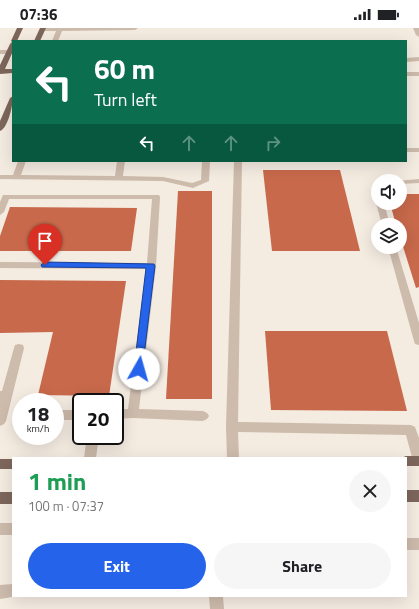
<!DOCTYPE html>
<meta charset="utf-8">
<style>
body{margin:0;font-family:"Titillium Web",sans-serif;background:#f6f6f6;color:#202124;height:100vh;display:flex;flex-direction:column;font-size:15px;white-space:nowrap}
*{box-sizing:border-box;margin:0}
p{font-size:13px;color:#757577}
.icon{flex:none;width:22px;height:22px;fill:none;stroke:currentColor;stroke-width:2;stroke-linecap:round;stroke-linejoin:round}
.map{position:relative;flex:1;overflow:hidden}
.drawer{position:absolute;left:12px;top:429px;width:395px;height:140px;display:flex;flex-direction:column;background:#fff;border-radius:0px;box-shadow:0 4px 16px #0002}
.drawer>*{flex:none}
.top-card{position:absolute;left:12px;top:12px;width:395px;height:122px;border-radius:0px;box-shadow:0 4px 16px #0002;background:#0b6e4f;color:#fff;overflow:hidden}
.buttons{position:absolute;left:371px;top:146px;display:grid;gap:8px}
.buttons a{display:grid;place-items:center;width:36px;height:36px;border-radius:50%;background:#fff;box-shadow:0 4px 16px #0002;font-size:20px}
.speed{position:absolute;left:12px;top:365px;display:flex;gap:8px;font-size:20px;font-weight:700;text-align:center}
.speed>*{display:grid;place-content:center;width:52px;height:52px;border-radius:50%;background:#fff;box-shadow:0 4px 16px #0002;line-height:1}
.speed small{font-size:10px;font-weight:400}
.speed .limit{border:2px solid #111;border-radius:6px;background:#fff;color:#111}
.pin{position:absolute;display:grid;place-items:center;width:34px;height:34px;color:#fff;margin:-41px -17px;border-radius:50% 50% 50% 0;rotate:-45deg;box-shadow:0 0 4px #0007}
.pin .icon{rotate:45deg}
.me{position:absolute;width:44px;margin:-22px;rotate:7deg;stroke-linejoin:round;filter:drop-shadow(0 0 3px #0008)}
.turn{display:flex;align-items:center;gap:14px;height:84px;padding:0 16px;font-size:18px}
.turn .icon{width:52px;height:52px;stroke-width:2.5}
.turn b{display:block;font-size:28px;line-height:34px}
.lanes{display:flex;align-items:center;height:38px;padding:0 16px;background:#0003;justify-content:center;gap:20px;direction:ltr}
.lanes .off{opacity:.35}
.round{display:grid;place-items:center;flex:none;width:42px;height:42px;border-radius:21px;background:#f6f6f6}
.overview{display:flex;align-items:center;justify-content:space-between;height:68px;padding:0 16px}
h1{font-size:24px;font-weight:700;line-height:30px;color:#1e9e55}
.button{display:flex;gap:8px;margin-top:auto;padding:8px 16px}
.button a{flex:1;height:46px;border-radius:24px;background:#2563eb;color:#fff;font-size:16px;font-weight:700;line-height:46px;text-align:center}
.button a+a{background:#f6f6f6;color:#202124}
.status{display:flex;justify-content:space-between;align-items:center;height:28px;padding:0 20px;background:#fff;direction:ltr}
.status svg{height:11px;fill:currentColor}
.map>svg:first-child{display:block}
</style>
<div class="status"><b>07:36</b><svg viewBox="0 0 49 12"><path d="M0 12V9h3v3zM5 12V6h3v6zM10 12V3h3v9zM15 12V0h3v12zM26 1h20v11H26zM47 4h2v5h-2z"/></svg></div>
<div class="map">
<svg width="419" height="581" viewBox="0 0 419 581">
<rect width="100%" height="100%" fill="#f4ebe1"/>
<!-- building -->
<g fill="#c8694b">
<polygon points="263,142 340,142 360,223 272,223"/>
<polygon points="178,163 212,163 212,371 166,371"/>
<polygon points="400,166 419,166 419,259 416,260 400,209 400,197 396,197 390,175 400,175"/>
<polygon points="10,179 137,180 131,223 0,223 0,208"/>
<polygon points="0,252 126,253 109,368 38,367 53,304 0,305"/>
<polygon points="265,303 387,303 407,383 271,382"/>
</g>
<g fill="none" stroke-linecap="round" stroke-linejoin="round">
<!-- minor -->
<g fill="#cdbbac" fill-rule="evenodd">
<polygon points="41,0 138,0 135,2 62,3 58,13 52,13 56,3 43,3 41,2"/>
<polygon points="413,0 419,0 419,9 416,7"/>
<polygon points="0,22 9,22 12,24 9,26 0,26"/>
<polygon points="419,29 419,33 406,34 406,30"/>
<rect x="406" y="44" width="13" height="4"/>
<rect x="406" y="120" width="13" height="4"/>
<polygon points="18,133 26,133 21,147 115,148 117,133 125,133 123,148 163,149 192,155 201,152 202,133 210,133 209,153 193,160 163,153 0,151 0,147 13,147"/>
<polygon points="234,133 242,133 238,394 411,397 415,399 419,410 419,438 415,437 413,433 406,407 238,404 239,430 227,430 226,399"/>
<polygon points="419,151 419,155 400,156 400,153 397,153"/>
<polygon points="375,157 378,157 378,172 374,170 372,161"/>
<polygon points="3,167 159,167 160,169 156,238 139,381 203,383 207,385 209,388 207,391 203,393 133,390 115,391 115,381 128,381 146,241 0,240 0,234 147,235 152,171 9,171 4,184 0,187 0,174"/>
<polygon points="378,173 378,175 384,175 390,197 382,197 376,175"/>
<polygon points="388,219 396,219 419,295 419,317 415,316 414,313"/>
<polygon points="19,316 23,317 24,320 6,393 4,396 0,398 0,363 2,363 14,320 15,317"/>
<rect x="55" y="382" width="26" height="10"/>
<polygon points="87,408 99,408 96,430 84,430"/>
<rect x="0" y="495" width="13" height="12"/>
<rect x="406" y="510" width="13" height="12"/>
<polygon points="13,556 13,568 18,568 0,571 0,557"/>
<polygon points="209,568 223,568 224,581 210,581"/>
</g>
<!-- major -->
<g fill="#7d675c" fill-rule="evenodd">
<polygon points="17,0 23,0 17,13 13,13 13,23 5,41 13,41 13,45 0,46 0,37 10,16 12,14 11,13"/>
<polygon points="40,0 46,0 40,13 34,13"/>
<path d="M13 68C13 77 8 100 0 103V93L10 70Z"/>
<polygon points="406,428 419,428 419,438 406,438 406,430 401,430"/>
<rect x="0" y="431" width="13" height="10"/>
<rect x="406" y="462" width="13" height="12"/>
<rect x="0" y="464" width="13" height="12"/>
</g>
</g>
<!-- route -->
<polygon fill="#2563eb" stroke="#184099" points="45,234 154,236 155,238 142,344 135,344 134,341 146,240 42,239 41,237"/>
</svg>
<div class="buttons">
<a><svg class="icon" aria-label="sound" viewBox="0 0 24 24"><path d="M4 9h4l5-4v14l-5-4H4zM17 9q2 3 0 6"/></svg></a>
<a><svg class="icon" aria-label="layers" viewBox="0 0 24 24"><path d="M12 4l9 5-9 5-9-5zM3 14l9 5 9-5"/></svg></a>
</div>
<div class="speed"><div>18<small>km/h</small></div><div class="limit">20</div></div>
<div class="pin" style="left:45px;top:237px;background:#d93025"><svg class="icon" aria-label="arrive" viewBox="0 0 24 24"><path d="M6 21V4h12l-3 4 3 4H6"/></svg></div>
<svg class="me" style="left:139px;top:341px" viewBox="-20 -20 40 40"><circle r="19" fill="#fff"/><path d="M0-13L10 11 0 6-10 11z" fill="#2563eb"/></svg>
<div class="top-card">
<div class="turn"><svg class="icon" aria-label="left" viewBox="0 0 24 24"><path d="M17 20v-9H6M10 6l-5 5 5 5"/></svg><div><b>60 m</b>Turn left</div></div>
<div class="lanes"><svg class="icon" aria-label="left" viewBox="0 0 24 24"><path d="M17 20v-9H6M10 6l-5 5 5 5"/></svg><svg class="icon off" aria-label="ahead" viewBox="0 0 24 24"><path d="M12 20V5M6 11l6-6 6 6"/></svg><svg class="icon off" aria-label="ahead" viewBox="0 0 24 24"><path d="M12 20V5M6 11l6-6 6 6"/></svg><svg class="icon off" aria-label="right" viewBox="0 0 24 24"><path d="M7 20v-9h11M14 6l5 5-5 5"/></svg></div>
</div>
<section class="drawer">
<div class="overview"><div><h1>1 min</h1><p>100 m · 07:37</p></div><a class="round"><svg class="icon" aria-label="close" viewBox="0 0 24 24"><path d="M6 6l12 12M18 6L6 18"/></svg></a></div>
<div class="button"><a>Exit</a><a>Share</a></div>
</section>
</div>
